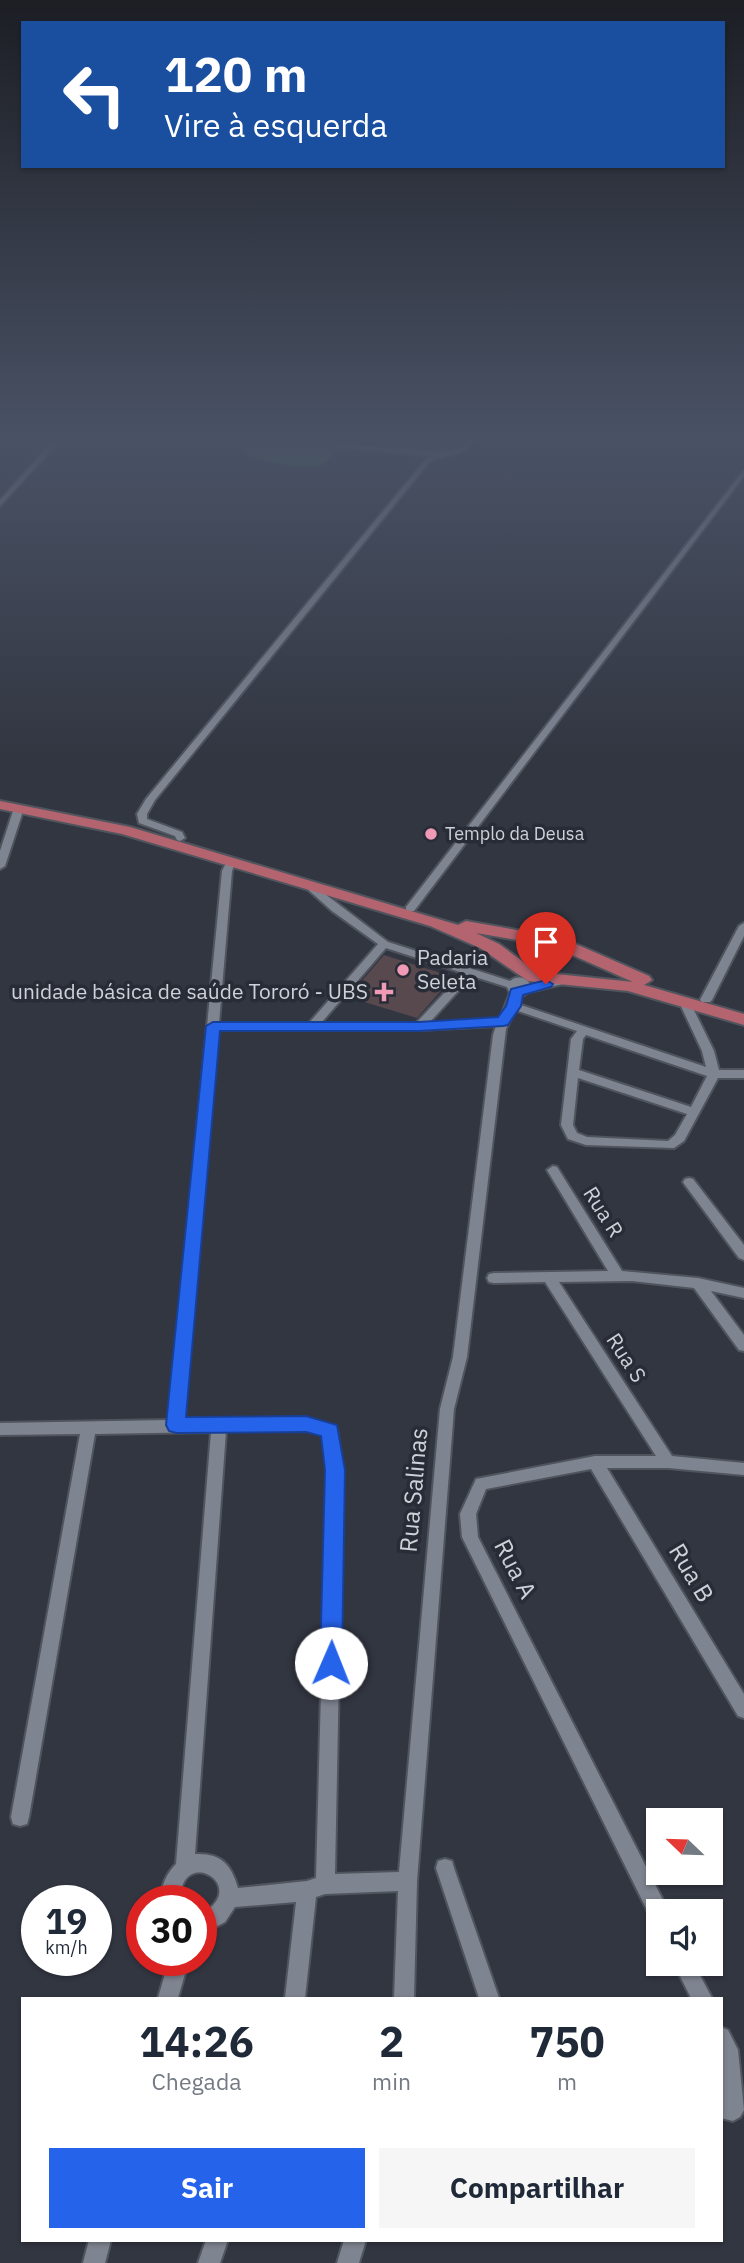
<!DOCTYPE html>
<html lang="pt">
<meta charset="utf-8">
<style>
body{margin:0;font-family:"IBM Plex Sans",sans-serif;background:#f6f6f7;color:#1f2937;height:100vh;display:flex;flex-direction:column;font-size:26px;white-space:nowrap}
*{box-sizing:border-box;margin:0}
p{font-size:23px;color:#747a83}
.icon{flex:none;width:38px;height:38px;fill:none;stroke:currentColor;stroke-width:2;stroke-linecap:round;stroke-linejoin:round}
.map{position:relative;flex:1;overflow:hidden}
.drawer{position:absolute;left:21px;top:1997px;width:702px;height:245px;display:flex;flex-direction:column;background:#fff;border-radius:0px;box-shadow:0 2px 5px #0004}
.drawer>*{flex:none}
.guide{position:absolute;left:21px;top:21px;width:704px;height:147px;border-radius:0px;box-shadow:0 2px 5px #0004;background:#1a4fa0;color:#fff;overflow:hidden}
.needle{width:46px;rotate:293deg}
.fabs{position:absolute;left:646px;top:1808px;display:grid;gap:14px}
.fabs a{display:grid;place-items:center;width:77px;height:77px;border-radius:0px;background:#fff;box-shadow:0 2px 5px #0004;font-size:35px}
.speed{position:absolute;left:21px;top:1885px;display:flex;gap:14px;font-size:35px;font-weight:700;text-align:center}
.speed>*{display:grid;place-content:center;width:91px;height:91px;border-radius:50%;background:#fff;box-shadow:0 2px 5px #0004;line-height:1}
.speed small{font-size:18px;font-weight:400}
.speed .limit{border:10px solid #d22;background:#fff;color:#111}
.pin{position:absolute;display:grid;place-items:center;width:60px;height:60px;color:#fff;margin:-72px -30px;border-radius:50% 50% 50% 0;rotate:-45deg;box-shadow:0 0 7px #0007}
.pin .icon{rotate:45deg}
.me{position:absolute;width:77px;margin:-38px;rotate:1deg;stroke-linejoin:round;filter:drop-shadow(0 0 5px #0008)}
.turn{display:flex;align-items:center;gap:24px;height:147px;padding:0 28px;font-size:32px}
.turn .icon{width:91px;height:91px;stroke-width:2.5}
.turn b{display:block;font-size:49px;line-height:60px}
.eta{display:flex;justify-content:space-evenly;align-items:center;height:119px;text-align:center}
.eta b{font-size:42px;font-weight:700;line-height:49px}
.action{display:flex;gap:14px;margin-top:auto;padding:14px 28px}
.action a{flex:1;height:80px;border-radius:0px;background:#2563eb;color:#fff;font-size:28px;font-weight:700;line-height:80px;text-align:center}
.action a+a{background:#f6f6f7;color:#1f2937}
.map>svg:first-child{display:block}
</style>
<div class="map">
<svg width="744" height="2263" viewBox="0 0 744 2263">
<rect width="100%" height="100%" fill="#323641"/>
<!-- green -->
<path fill="#3e6046" d="M249 442 336 449C333 453 329 460 325 463 306 474 265 461 246 454L243 444Z"/>
<!-- building -->
<polygon fill="#57494e" points="384,955 453,977 417,1018 348,997"/>
<g fill="none" stroke-linecap="round" stroke-linejoin="round">
<defs>
<g id="minor">
<polygon points="53,441 60,441 0,506 0,500"/>
<path d="M270 441H299L435 452C450 446 454 456 467 441H474C458 460 448 452 430 461L155 800 147 814V819L182 832 185 838 180 841 177 840 175 836 139 823 137 814 146 799 426 459 432 456Z"/>
<polygon points="744,470 744,476 414,911 406,911 406,907"/>
<polygon points="19,805 24,808 5,866 0,869 0,851 14,808"/>
<path d="M231 858 236 861 232 871 219 1023H309L378 944 332 911 304 886V882L308 881 388 942 510 981C517 975 526 977 531 985L563 978 568 981 567 983 529 992 520 997 518 1004 706 1067 702 1051 679 1002 681 1000H689L714 1051 719 1070H744V1078H718L684 1141 674 1148 586 1145 568 1139 561 1125 571 1039 577 1031 515 1010 506 1029 467 1357 454 1409 417 1881 414 1998H394L398 1891 325 1894 316 1897 305 1998H285L296 1902 235 1907 225 1922 201 1935V1914C252 1886 181 1844 180 1900H161C161 1886 166 1874 176 1864L211 1432 95 1434 29 1817 27 1824 20 1826 13 1824 11 1817 80 1434 0 1435V1423L169 1420 222 871 228 859ZM386 948 463 973 416 1023H321ZM472 976 507 987 510 993 500 1019 429 1023ZM496 1026 493 1035 453 1357 440 1409 399 1872 335 1874 343 1470 337 1430 335 1426 306 1418 184 1420 218 1030H419ZM586 1035 707 1076 691 1107 579 1070 583 1039ZM578 1078 687 1114 675 1135 668 1141 587 1137 577 1133 573 1125ZM306 1430 323 1434 327 1470 316 1878 307 1881 238 1888C231 1864 221 1853 195 1854L226 1431Z"/>
<polygon points="744,923 744,936 712,1000 710,1002 702,1002 700,1000 739,926"/>
<polygon points="553,1166 557,1167 622,1271 698,1278 744,1288 744,1298 711,1291 744,1335 744,1351 739,1350 694,1288 632,1281 559,1282 672,1456 744,1463 744,1475 668,1468 607,1468 744,1694 744,1718 738,1716 591,1469 486,1489 476,1514 478,1537 665,1904 668,1911 658,1911 658,1921 651,1918 462,1537 460,1514 476,1479 595,1456 656,1456 545,1282 494,1283 489,1282 487,1278 489,1274 494,1273 608,1271 547,1170"/>
<polygon points="689,1178 693,1179 744,1245 744,1260 739,1258 685,1185 683,1182 685,1179"/>
<polygon points="445,1859 452,1861 454,1868 499,1998 479,1998 436,1868 438,1861"/>
<polygon points="169,1960 189,1960 178,1998 158,1998"/>
<polygon points="674,1964 694,1964 712,1998 691,1998"/>
<polygon points="721,2027 728,2030 738,2050 744,2110 740,2117 733,2121 721,2118"/>
<polygon points="89,2240 111,2240 105,2263 83,2263"/>
<polygon points="206,2240 228,2240 220,2263 198,2263"/>
<polygon points="344,2240 366,2240 359,2263 337,2263"/>
</g>
<path id="major" d="M0 801 130 827 458 925 466 921 562 938 649 976 652 980 644 985 744 1014V1025L628 991 528 981 480 948 430 926 122 834 0 809ZM476 933 552 946 633 982 537 972 499 944Z"/>
</defs>
<!-- minor casing -->
<use href="#minor" stroke="#4f545d" stroke-width="4"/>
<!-- major casing -->
<use href="#major" stroke="#4f545d" stroke-width="4"/>
<!-- minor -->
<use href="#minor" fill="#7f8491" fill-rule="evenodd"/>
<!-- major -->
<use href="#major" fill="#b3646f" fill-rule="evenodd"/>
</g>
<!-- sky -->
<linearGradient id="sky" x2="0" y2="1"><stop stop-color="#1c1e24"/><stop offset="0.58" stop-color="#495265"/><stop offset="1" stop-color="#495265" stop-opacity="0"/></linearGradient>
<rect width="744" height="758" fill="url(#sky)"/>
<!-- route -->
<polygon fill="#2563eb" stroke="#184099" stroke-width="2" points="546,980 553,984 551,987 523,995 521,1006 508,1025 503,1026 419,1031 220,1031 186,1417 306,1416 337,1425 345,1470 342,1663 338,1671 331,1674 323,1671 320,1663 325,1470 321,1436 306,1432 176,1433 169,1431 166,1425 206,1026 213,1022 419,1022 498,1017 506,1006 511,989"/>
<!-- markers -->
<g fill="#f09ab6" stroke="#282c37" stroke-width="2.5">
<circle cx="431" cy="834" r="7"/>
<circle cx="403" cy="970" r="7"/>
<path d="M380.5 981.5h7v7h7v7h-7v7h-7v-7h-7v-7h7z"/>
</g>
<g text-anchor="middle" stroke-width="7" stroke-linejoin="round" paint-order="stroke">
<!-- far-poi labels -->
<g font-size="18" fill="#ced1d8" stroke="#282c37" text-anchor="start">
<text x="445" y="840">Templo da Deusa</text>
</g>
<!-- poi labels -->
<g font-size="21" fill="#ced1d8" stroke="#282c37" text-anchor="start">
<text x="417" y="965">Padaria<tspan x="417" dy="24">Seleta</tspan></text>
<text x="368" y="999" text-anchor="end">unidade básica de saúde Tororó - UBS</text>
</g>
<!-- street labels -->
<g font-size="21" fill="#ced1d8" stroke="#282c37">
<text transform="translate(603 1212) rotate(58)" y="7">Rua R</text>
<text transform="translate(626 1358) rotate(57)" y="7">Rua S</text>
</g>
<!-- near-street labels -->
<g font-size="24" fill="#ced1d8" stroke="#282c37">
<text transform="translate(414 1490) rotate(-85)" y="8">Rua Salinas</text>
<text transform="translate(515 1569) rotate(63)" y="8">Rua A</text>
<text transform="translate(691 1573) rotate(59)" y="8">Rua B</text>
</g>
</g>
</svg>
<div class="fabs">
<a><svg class="needle" viewBox="-14 -14 28 28"><path d="M0-13l5 13h-10z" fill="#e53935"/><path d="M0 13l5-13h-10z" fill="#747a83"/></svg></a>
<a><svg class="icon" aria-label="sound" viewBox="0 0 24 24"><path d="M4 9h4l5-4v14l-5-4H4zM17 9q2 3 0 6"/></svg></a>
</div>
<div class="speed"><div>19<small>km/h</small></div><div class="limit">30</div></div>
<div class="pin" style="left:546px;top:984px;background:#d93025"><svg class="icon" aria-label="arrive" viewBox="0 0 24 24"><path d="M6 21V4h12l-3 4 3 4H6"/></svg></div>
<svg class="me" style="left:331px;top:1663px" viewBox="-20 -20 40 40"><circle r="19" fill="#fff"/><path d="M0-13L10 11 0 6-10 11z" fill="#2563eb"/></svg>
<div class="guide">
<div class="turn"><svg class="icon" aria-label="left" viewBox="0 0 24 24"><path d="M17 20v-9H6M10 6l-5 5 5 5"/></svg><div><b>120 m</b>Vire à esquerda</div></div>
</div>
<section class="drawer">
<div class="eta">
<div><b>14:26</b><p>Chegada</p></div>
<div><b>2</b><p>min</p></div>
<div><b>750</b><p>m</p></div>
</div>
<div class="action"><a>Sair</a><a>Compartilhar</a></div>
</section>
</div>
